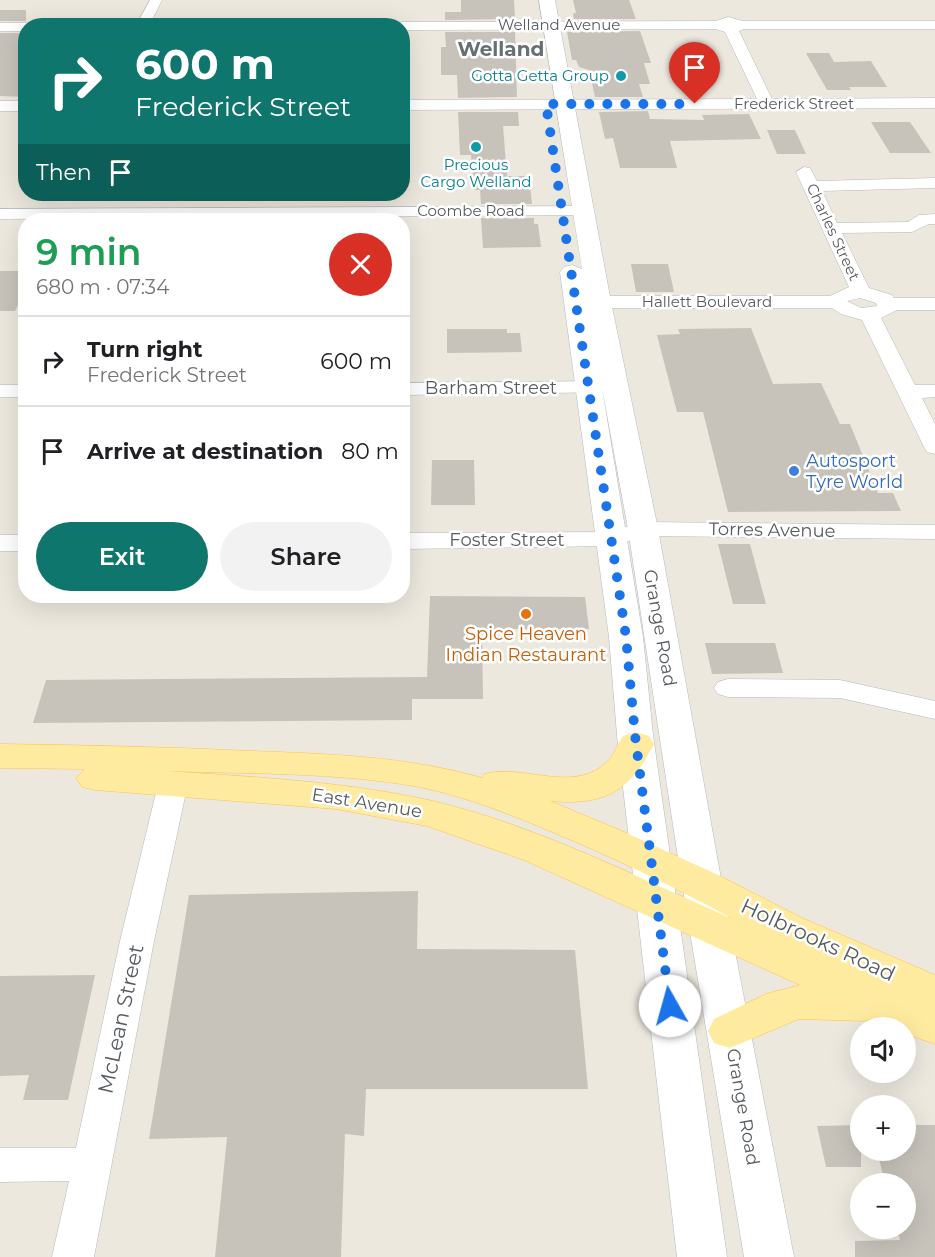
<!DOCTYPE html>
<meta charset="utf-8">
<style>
body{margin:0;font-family:Montserrat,sans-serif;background:#f2f2f2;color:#202124;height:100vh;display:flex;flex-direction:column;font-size:22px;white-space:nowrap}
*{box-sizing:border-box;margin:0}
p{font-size:20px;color:#757577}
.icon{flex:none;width:33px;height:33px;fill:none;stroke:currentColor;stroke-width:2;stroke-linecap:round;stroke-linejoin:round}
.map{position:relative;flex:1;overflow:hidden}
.panel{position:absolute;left:18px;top:213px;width:392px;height:390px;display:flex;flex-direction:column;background:#fff;border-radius:24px;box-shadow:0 6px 24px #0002}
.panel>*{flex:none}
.hud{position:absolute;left:18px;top:18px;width:392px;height:183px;border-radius:24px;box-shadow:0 6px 24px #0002;background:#0f766e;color:#fff;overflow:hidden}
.controls{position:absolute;left:850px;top:1017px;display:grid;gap:12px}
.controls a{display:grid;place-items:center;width:66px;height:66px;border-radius:50%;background:#fff;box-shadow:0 6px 24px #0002;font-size:30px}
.pin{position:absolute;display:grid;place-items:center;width:51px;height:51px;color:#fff;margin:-62px -26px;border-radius:50% 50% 50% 0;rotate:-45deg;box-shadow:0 0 6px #0007}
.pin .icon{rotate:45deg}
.me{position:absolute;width:66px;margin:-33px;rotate:353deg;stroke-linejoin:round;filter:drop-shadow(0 0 4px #0008)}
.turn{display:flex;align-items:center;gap:21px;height:126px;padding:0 18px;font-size:27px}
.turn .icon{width:78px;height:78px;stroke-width:2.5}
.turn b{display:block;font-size:42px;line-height:51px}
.then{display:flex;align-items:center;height:57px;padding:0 18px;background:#0003;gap:12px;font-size:22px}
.round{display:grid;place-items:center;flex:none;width:63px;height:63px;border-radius:32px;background:#f2f2f2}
.overview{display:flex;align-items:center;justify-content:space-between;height:102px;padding:0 18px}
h1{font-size:36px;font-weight:600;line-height:45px;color:#1e9e55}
.action{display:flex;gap:12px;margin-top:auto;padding:12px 18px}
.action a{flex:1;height:69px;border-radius:36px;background:#0f766e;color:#fff;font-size:24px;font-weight:600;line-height:69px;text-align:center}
.action a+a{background:#f2f2f2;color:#202124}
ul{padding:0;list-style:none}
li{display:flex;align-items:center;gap:18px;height:90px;padding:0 18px;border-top:2px solid #e0e0e0}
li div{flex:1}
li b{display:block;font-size:22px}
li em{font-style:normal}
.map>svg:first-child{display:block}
</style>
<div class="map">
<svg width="935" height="1257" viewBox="0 0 935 1257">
<rect width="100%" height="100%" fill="#ece8de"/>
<!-- building -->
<g fill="#c7c3bb">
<polygon points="461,0 514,0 515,19 445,20 445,12 461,12"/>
<polygon points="573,0 629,0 636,19 574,19 573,13 576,13"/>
<rect x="0" y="10" width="26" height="11"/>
<polygon points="640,31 651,63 644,63 650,84 639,84 643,97 595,97 589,70 579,67 576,60 572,60 567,32"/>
<polygon points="445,32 515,32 517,97 458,98 457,75 441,75 441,47 446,47"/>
<polygon points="0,33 26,33 26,97 0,96"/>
<polygon points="806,53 829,53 834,62 871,61 887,87 849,87 851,90 827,90"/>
<polygon points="648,111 650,119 704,120 702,115 749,114 761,139 670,141 677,168 620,168 613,138 605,139 599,112"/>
<polygon points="458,112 518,112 519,126 503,126 507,176 529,176 532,204 481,204 480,190 474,190 471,155 460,155"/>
<polygon points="871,122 910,122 931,153 890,153"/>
<polygon points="767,130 795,130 806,154 777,154"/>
<polygon points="481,218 534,218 534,224 538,224 541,247 483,248"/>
<polygon points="631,264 668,264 674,292 636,292"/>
<polygon points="0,271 26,271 26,289 15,311 0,311"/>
<polygon points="751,328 773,384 821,383 840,424 850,424 878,493 893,493 901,511 728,512 703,412 677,412 657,335 680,334 678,329"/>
<polygon points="447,329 507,329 507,333 520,333 522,352 447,353"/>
<polygon points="432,460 474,460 475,505 431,505"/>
<polygon points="718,544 750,544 766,604 733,604"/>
<polygon points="430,596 585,597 589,629 482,629 483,699 412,699 412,720 33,723 46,680 427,677"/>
<polygon points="705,643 775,643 783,673 712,674"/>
<polygon points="418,891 417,949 575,950 588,1089 366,1089 364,1136 345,1134 341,1257 215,1257 227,1137 149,1139 189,895"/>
<polygon points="95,975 68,1100 23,1100 29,1075 0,1076 0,976"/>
<polygon points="861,1125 861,1167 826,1167 817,1126"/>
<polygon points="906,1125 935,1125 935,1257 855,1257 855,1241 900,1240 897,1228 906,1228 906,1184 885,1184 877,1150 906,1150"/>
</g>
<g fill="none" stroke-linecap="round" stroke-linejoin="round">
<defs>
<g id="minor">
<polygon points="150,0 162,0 149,26 136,26"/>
<polygon points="728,17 743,21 935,21 935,29 744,29 739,31 772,99 935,98 935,108 402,110 402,100 757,99 725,32 716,29 402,30 402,26 396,26 402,22 716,21"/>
<polygon points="0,23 26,23 32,26 26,26 26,31 0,31"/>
<rect x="0" y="101" width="26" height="10"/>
<path d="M804 167 810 168 817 181 935 178V188L822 191 837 223 908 222 919 215 935 214V224H929L912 232 842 233 869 288 892 295 894 298H935V310H897L881 318 915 385H935V397L922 398 935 424V454L927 452 924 447 862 320 841 314 832 308H576L569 306 566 302 569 298 576 296H830L849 287 796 172ZM860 298 876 303 877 306 861 308 847 301Z"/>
<polygon points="583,206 589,207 592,211 589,215 0,219 0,209"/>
<polygon points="611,381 619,382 622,387 619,392 402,395 402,383"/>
<rect x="0" y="385" width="26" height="12"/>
<polygon points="643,522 935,525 935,539 645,536 612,546 402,549 402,533 610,532"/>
<rect x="0" y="535" width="26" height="16"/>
<polygon points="728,679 840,680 935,701 935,719 840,698 728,697 718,694 714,688 718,682"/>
<polygon points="175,774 186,777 190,784 185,797 154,941 94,1257 52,1257 69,1181 0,1182 0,1148 76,1148 120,941 155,797 164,777"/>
</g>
<polygon id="secondary" points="539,0 555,0 611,302 658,529 722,884 794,1257 744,1257 682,884 628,529 601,382 643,637 653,735 727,1257 677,1257 617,735 609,637 560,272 564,267 572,265 582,269"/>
<path id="primary" d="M636 732 649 736 654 744C630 792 604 806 550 801L622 831 716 874 802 918 935 975V1044L906 1034V1028H892L871 1019 865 1021 799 1019 730 1048 714 1043 708 1031 714 1019 766 994 800 985 524 860 427 826 336 809 95 790 82 787 76 778 85 769 0 768V744C84 745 167 747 251 751 329 754 406 756 482 778L484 774C525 763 575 796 609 760 615 753 618 743 623 736ZM165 771C248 774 337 772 419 787 468 797 512 815 557 834 617 859 676 888 733 919 634 876 534 824 428 800 341 781 253 777 165 771Z"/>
</defs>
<!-- minor casing -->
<use href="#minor" stroke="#b4b8bd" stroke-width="1"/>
<!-- secondary casing -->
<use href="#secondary" stroke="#b4b9bf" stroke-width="1"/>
<!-- primary casing -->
<use href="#primary" stroke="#fec146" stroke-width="1"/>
<!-- minor -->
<use href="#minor" fill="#fff" fill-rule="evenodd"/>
<!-- secondary -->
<use href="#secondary" fill="#fff" fill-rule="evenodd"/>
<!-- primary -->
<use href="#primary" fill="#ffeba0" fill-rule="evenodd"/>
</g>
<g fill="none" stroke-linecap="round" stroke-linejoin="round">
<!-- route -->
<polyline stroke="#1a73e8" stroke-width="10" stroke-dasharray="0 18" points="670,1006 635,735 626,637 546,104 695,104"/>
</g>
<!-- markers -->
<g fill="#0f9aa8" stroke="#fff" stroke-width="2">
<circle cx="621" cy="76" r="6"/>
<circle cx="476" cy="147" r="6"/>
</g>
<circle fill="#3f7fe0" stroke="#fff" stroke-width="2" cx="794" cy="471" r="6"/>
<circle fill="#e8710a" stroke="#fff" stroke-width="2" cx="526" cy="614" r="6"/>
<g text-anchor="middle" stroke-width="5" stroke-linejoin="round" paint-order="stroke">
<!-- far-street labels -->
<g font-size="15" fill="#575c61" stroke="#fff">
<text x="559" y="30">Welland Avenue</text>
<text x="794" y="109">Frederick Street</text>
<text x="471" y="216">Coombe Road</text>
<text transform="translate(833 232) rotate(65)" y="5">Charles Street</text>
<text x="707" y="307">Hallett Boulevard</text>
</g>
<!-- far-culture labels -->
<g font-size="15" fill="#0d838f" stroke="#fff" text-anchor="end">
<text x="609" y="81">Gotta Getta Group</text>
<text x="476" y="170" text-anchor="middle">Precious<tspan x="476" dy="17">Cargo Welland</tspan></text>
</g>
<!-- street labels -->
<g font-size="18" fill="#575c61" stroke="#fff">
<text x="491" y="394">Barham Street</text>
<text transform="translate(772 530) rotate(1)" y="6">Torres Avenue</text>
<text x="507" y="546">Foster Street</text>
<text transform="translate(660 628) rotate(80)" y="6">Grange Road</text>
<text transform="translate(367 803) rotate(9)" y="6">East Avenue</text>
<text transform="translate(743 1107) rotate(80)" y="6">Grange Road</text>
</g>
<!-- shop labels -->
<g font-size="18" fill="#366cbe" stroke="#fff" text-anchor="start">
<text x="806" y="467">Autosport<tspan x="806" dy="21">Tyre World</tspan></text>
</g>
<!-- food labels -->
<g font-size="18" fill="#c56008" stroke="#fff">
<text x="526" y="640">Spice Heaven<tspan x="526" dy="21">Indian Restaurant</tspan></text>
</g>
<!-- far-district labels -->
<g font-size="20" font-weight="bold" fill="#686e73" stroke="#fff">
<text x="501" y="56">Welland</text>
</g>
<!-- near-street labels -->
<g font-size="21" fill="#575c61" stroke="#fff">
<text transform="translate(818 940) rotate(25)" y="7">Holbrooks Road</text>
<text transform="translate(121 1019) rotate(-78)" y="7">McLean Street</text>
</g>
</g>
</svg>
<div class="controls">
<a><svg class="icon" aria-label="sound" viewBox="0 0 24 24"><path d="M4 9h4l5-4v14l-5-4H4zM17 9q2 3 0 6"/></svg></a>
<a>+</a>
<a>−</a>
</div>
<div class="pin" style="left:695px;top:104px;background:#d93025"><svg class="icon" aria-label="arrive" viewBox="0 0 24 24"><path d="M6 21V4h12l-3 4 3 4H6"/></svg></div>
<svg class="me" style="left:670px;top:1006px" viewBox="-20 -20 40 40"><circle r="19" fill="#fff"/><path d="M0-13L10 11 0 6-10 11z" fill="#1a73e8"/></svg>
<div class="hud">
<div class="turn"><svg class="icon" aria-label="right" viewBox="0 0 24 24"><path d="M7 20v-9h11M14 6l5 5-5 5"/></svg><div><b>600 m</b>Frederick Street</div></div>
<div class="then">Then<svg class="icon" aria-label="arrive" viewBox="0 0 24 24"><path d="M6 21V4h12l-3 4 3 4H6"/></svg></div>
</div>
<section class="panel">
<div class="overview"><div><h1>9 min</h1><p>680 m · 07:34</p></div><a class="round" style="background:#d93025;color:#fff"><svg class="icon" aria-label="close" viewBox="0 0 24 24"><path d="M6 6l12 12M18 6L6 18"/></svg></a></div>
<ul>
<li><svg class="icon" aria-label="right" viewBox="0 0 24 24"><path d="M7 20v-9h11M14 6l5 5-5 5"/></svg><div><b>Turn right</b><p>Frederick Street</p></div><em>600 m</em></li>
<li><svg class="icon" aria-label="arrive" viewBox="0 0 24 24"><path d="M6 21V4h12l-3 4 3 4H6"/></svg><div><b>Arrive at destination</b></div><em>80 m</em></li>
</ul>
<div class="action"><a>Exit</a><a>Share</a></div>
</section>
</div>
